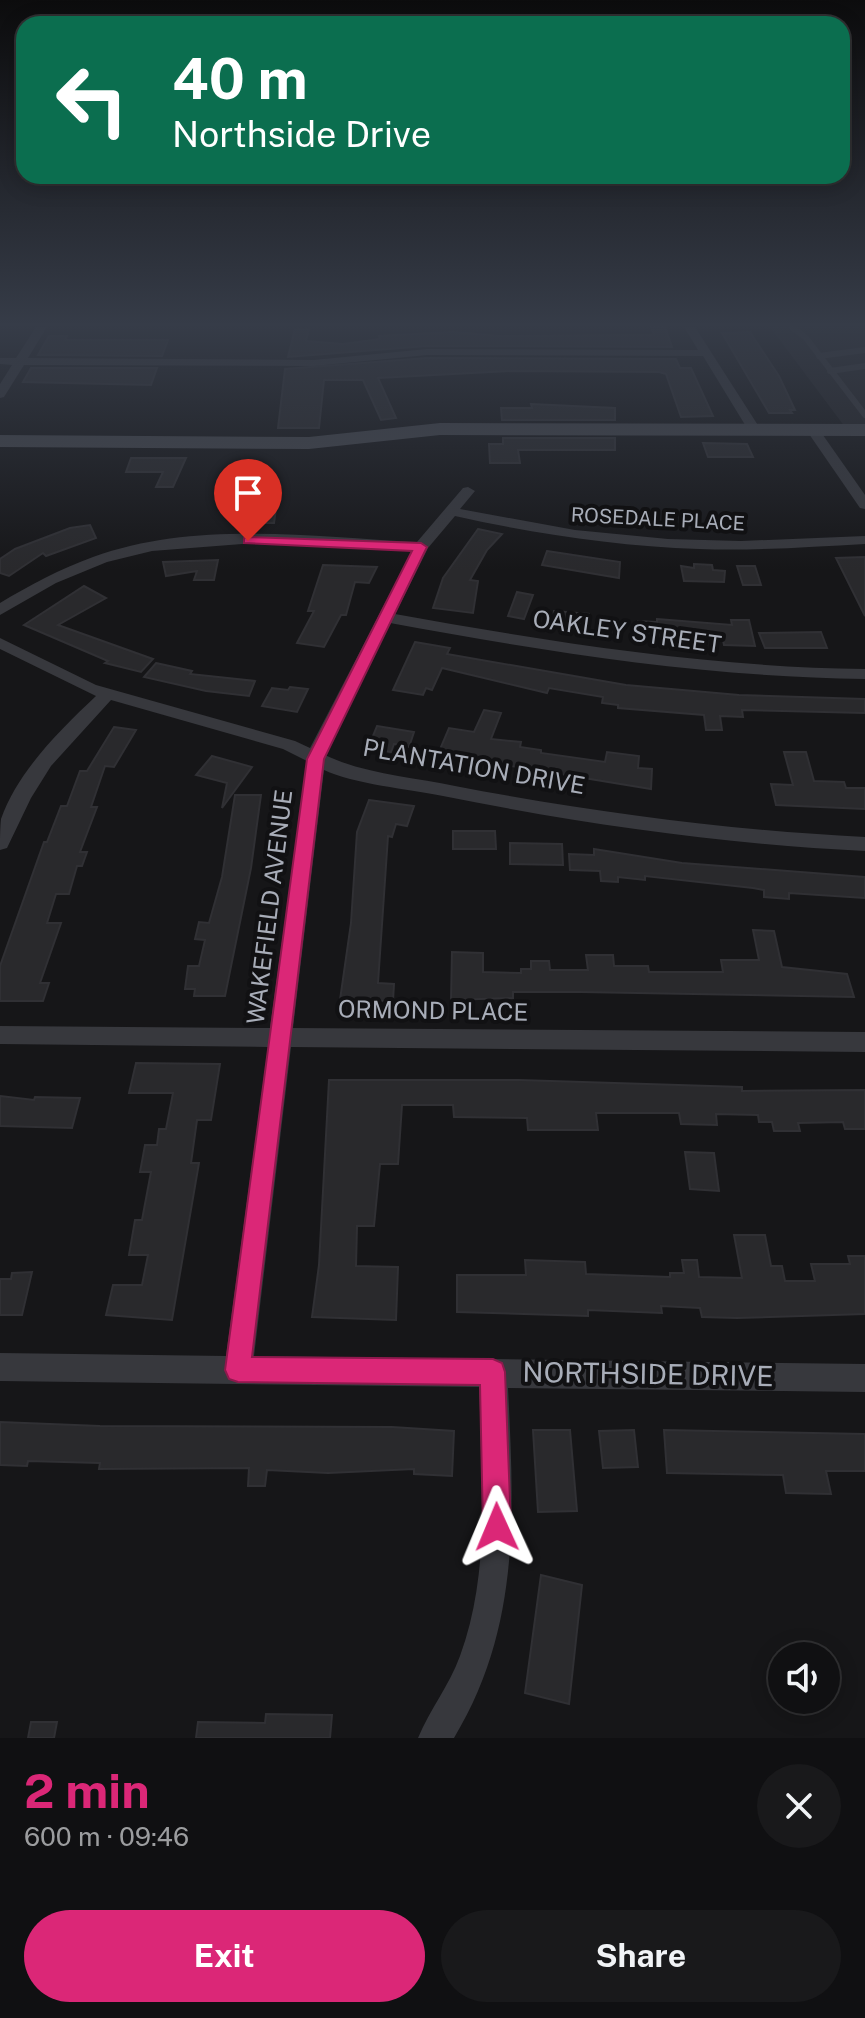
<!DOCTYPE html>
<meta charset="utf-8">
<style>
body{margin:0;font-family:"Public Sans",sans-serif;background:#19191b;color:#f1f3f6;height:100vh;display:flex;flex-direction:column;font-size:30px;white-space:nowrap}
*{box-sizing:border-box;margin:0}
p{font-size:26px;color:#9c9d9f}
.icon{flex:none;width:44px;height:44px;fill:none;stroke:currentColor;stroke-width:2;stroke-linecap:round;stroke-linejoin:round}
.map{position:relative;height:1738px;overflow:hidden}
.details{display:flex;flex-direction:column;background:#101012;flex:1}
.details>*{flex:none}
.guide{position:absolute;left:16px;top:16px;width:834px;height:168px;border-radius:24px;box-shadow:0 4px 20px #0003,0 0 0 2px #303032;background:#0b6e4f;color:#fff;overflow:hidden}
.buttons{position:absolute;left:768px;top:1642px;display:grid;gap:16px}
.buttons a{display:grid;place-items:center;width:72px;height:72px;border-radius:50%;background:#101012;box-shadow:0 4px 20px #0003,0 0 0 2px #303032;font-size:40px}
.pin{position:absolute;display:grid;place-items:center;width:68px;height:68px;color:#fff;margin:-82px -34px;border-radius:50% 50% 50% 0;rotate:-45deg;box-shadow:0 0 8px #0007}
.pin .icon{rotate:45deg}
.me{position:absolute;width:88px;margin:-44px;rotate:359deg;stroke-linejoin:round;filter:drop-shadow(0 0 6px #0008)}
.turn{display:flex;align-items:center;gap:28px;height:168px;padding:0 24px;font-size:36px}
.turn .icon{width:104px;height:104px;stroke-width:2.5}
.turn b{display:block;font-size:56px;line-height:68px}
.round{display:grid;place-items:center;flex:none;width:84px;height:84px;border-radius:42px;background:#19191b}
.headline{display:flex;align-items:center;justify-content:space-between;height:136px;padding:0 24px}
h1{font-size:48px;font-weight:700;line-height:60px;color:#db2777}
.primary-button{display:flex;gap:16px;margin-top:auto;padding:16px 24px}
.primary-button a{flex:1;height:92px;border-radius:48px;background:#db2777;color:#fff;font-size:32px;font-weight:700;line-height:92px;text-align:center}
.primary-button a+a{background:#19191b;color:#f1f3f6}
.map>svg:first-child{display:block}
</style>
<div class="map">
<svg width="865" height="1738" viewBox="0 0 865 1738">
<rect width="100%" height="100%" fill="#161618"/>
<!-- built -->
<polygon fill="#222225" points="770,327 865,327 865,426 845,427"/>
<!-- building -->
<g fill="#29292c" stroke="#303034" stroke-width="2">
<polygon points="651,327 665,327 672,347 427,346 288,357 295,329 309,329 306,341 343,344 380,339 379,336 453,332 499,336 654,335"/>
<polygon points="750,332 779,376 795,410 790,410 792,413 769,413 722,333"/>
<polygon points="49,336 67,336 65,340 168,340 162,356 38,355"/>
<polygon points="427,358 676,359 680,368 691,368 713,416 681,417 666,374 659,372 511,371 378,378 396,418 381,420 363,380 324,380 319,428 278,428 285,369"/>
<polygon points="31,368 157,368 151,385 23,382"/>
<polygon points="531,404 615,408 615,420 502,420 501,408 532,408"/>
<polygon points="503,438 615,438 615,450 518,450 520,463 490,463 489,444 503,444"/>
<polygon points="703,443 747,444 753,457 708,457"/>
<polygon points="131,458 186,458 173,487 156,487 163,472 126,472"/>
<polygon points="248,509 276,509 274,523 244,523"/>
<polygon points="90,525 96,538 46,556 43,553 9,576 0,573 0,559 15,549 70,528"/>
<polygon points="478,529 502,534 487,550 470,580 478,581 473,613 433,608 443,578"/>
<polygon points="547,551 620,562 619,578 542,565"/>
<polygon points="865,557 865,616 836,558"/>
<polygon points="218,560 214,580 194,580 197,571 166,576 163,562"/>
<polygon points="694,564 712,565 713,570 725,571 724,582 684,581 681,566 694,568"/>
<polygon points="323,565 377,567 369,583 355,582 346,615 341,615 324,647 297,643 314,611 308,611"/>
<polygon points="737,566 755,566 761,585 743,585"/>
<polygon points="84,586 106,598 58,625 153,659 141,672 105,663 108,661 24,625"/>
<polygon points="517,592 533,595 524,619 508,616"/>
<polygon points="554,611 589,614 588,628 552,625"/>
<polygon points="657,619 732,625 731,620 749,620 755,646 724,645 723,640 638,636 638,621 657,622"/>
<polygon points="821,632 827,648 765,648 759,633"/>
<polygon points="415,642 450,648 447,654 626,685 739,695 865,699 865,713 742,710 743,717 720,716 722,730 706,730 704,715 618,708 618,705 602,703 603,697 549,688 547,693 442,668 432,690 426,688 423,695 393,690"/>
<polygon points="156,663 192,671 190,674 255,681 249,696 206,691 144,677"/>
<polygon points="290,687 308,689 297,712 262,706 272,688 288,690"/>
<polygon points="484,710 501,713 491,739 521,742 520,747 541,750 541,753 605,762 607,752 639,756 638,768 652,769 651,789 438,754 449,728 474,732"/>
<polygon points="377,726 414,732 409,747 394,744 391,752 368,748"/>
<polygon points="114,727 136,730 114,767 105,766 91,807 97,807 80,852 87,852 82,866 77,866 69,894 56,894 47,923 61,923 40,983 49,983 43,1001 0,1001 0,966 44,842 47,842 61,806 67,806 80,771 87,771"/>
<polygon points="784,752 806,752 814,781 844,782 846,788 865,788 865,809 776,805 771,784 793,785"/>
<polygon points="212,756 252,767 222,808 227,783 196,775"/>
<polygon points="235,795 261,795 251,868 225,996 194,996 195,989 185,989 188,966 199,966 205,940 195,939 199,922 209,923 222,877"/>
<polygon points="369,800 414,806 407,826 396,824 392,837 388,836 378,983 394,984 393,1001 340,1000 351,923 357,832"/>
<polygon points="453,831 495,831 496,849 453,849"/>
<polygon points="510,843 562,844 563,865 510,864"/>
<polygon points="594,849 682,863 865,877 865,898 789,893 789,899 764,897 764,890 753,888 645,876 645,880 618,877 618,882 601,881 600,871 570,870 569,854 594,855"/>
<polygon points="753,930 774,931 782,967 847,974 854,997 581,992 513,992 513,998 451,1000 452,952 483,953 483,972 521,973 521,969 531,969 531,961 549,961 550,970 588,970 586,955 613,955 614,966 648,966 649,972 723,972 721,960 759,960"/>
<polygon points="136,1063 220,1064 211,1120 197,1120 191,1163 199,1163 172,1320 106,1315 113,1285 142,1285 148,1255 129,1255 135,1220 142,1220 151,1172 140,1172 145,1145 157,1145 159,1129 166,1129 173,1093 129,1093"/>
<polygon points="329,1080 519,1080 742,1087 742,1091 865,1090 865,1129 845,1129 843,1122 798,1123 800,1131 774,1131 772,1122 759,1122 758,1115 716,1114 717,1125 681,1124 679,1113 596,1113 598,1130 528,1130 527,1118 454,1117 453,1105 402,1105 398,1164 380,1164 374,1226 357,1226 356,1266 398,1267 396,1320 312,1317 319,1265"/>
<polygon points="0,1096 34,1100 35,1097 80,1098 72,1128 0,1126"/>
<polygon points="685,1152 714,1153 719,1191 690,1189"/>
<polygon points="734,1235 765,1235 771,1266 782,1266 785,1281 815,1281 811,1264 850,1264 848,1256 865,1256 865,1314 737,1318 702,1317 700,1308 661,1306 662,1313 588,1310 588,1316 457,1312 457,1275 526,1275 525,1260 585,1262 586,1274 670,1277 670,1273 684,1273 682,1260 697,1260 699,1277 742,1278"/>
<polygon points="32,1272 22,1315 0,1315 0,1279 11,1279 12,1273"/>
<polygon points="0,1422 100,1426 392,1427 454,1431 452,1476 414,1474 414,1469 328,1473 267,1470 265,1486 248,1486 249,1468 99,1469 100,1463 28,1461 27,1466 0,1465"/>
<polygon points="533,1430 570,1430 577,1511 538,1512"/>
<polygon points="634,1430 638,1467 603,1468 599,1431"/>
<polygon points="664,1430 865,1434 865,1471 826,1471 831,1494 786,1493 783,1475 667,1473"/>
<polygon points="541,1575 582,1585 569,1704 525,1693"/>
<polygon points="266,1714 332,1715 330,1738 196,1738 198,1722 265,1723"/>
<polygon points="31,1722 57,1722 54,1738 28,1738"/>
</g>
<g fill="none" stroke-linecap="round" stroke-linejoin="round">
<!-- lane -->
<g stroke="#37383d" stroke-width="6">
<polyline points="792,327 806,338 865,415"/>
<polyline points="819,356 865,350"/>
<polyline points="830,371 865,366"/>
</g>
<!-- street -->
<g fill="#37383d" fill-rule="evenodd">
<polygon points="36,327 47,327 28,358 314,360 427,349 698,350 684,327 695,327 761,430 750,433 703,356 427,355 314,366 24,365 4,397 0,398 0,384 12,365 0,364 0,358 16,358"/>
<polygon points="808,428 818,428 865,495 865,509 860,508 807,431"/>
<path d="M468 487 475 491 460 509 575 530 668 539 741 541 865 536V544C810 547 754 551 699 549 616 546 535 534 455 516L428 548 395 614C551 642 706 667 865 669V679C704 677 548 652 390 623L325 755C364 774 413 777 455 786 591 812 727 830 865 837V851C722 844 582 824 443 796 409 789 353 784 324 770L293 1028 865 1032V1052L291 1047 254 1356 865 1364V1392L508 1388C514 1512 521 1627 454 1738H418C430 1709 449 1686 460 1656 491 1572 482 1475 479 1387L0 1381V1353L226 1356 268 1047 0 1044V1026L270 1028 307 761 283 749 111 700 51 766 31 798 7 848 0 850C0 840 0 828 1 819 18 771 60 730 96 696L0 649V638L96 685 295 741 310 748 412 551 255 543 152 551 107 562 56 583 0 615V603C30 585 60 569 93 557 195 520 312 537 417 542L463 488Z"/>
</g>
<!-- secondary -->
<polygon fill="#45474d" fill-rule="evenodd" points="440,423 865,424 865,436 440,435 309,449 0,447 0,435 309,437"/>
</g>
<!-- sky -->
<linearGradient id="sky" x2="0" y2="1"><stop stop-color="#0c0c0d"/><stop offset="0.57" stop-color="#363c48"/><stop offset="1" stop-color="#363c48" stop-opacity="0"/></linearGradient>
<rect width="865" height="570" fill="url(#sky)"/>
<!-- route -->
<polygon fill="#db2777" stroke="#8e194d" stroke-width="2" points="248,537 421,543 427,547 324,759 252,1357 493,1359 502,1363 505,1372 511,1527 507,1537 497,1541 487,1537 483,1527 480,1385 238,1382 229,1379 225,1370 307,759 412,551 244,543 244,538"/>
<g text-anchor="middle" stroke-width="8" stroke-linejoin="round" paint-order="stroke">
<!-- far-street labels -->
<g font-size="20" fill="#a8adb8" stroke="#111113">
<text transform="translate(658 519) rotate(3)" y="7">ROSEDALE PLACE</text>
</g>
<!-- street labels -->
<g font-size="24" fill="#a8adb8" stroke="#111113">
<text transform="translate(627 632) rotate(8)" y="8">OAKLEY STREET</text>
<text transform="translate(474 767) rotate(10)" y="8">PLANTATION DRIVE</text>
<text transform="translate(270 907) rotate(-83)" y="8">WAKEFIELD AVENUE</text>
<text transform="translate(433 1011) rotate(1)" y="8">ORMOND PLACE</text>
</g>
<!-- near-street labels -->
<g font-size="28" fill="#a8adb8" stroke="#111113">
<text transform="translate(648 1374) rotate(1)" y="10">NORTHSIDE DRIVE</text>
</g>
</g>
</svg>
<div class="buttons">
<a><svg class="icon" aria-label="sound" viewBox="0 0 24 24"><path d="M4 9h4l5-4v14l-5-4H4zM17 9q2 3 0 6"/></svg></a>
</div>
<div class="pin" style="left:248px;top:541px;background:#d93025"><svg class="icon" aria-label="arrive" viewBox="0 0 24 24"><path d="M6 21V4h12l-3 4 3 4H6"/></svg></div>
<svg class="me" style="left:497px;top:1527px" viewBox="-20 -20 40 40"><path d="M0-17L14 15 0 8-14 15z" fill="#db2777" stroke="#fff" stroke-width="4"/></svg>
<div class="guide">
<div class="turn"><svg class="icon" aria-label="left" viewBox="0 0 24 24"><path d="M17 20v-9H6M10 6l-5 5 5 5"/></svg><div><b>40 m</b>Northside Drive</div></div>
</div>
</div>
<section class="details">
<div class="headline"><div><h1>2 min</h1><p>600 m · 09:46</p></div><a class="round"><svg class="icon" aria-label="close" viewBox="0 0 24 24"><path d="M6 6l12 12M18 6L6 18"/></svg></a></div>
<div class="primary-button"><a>Exit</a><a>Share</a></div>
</section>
